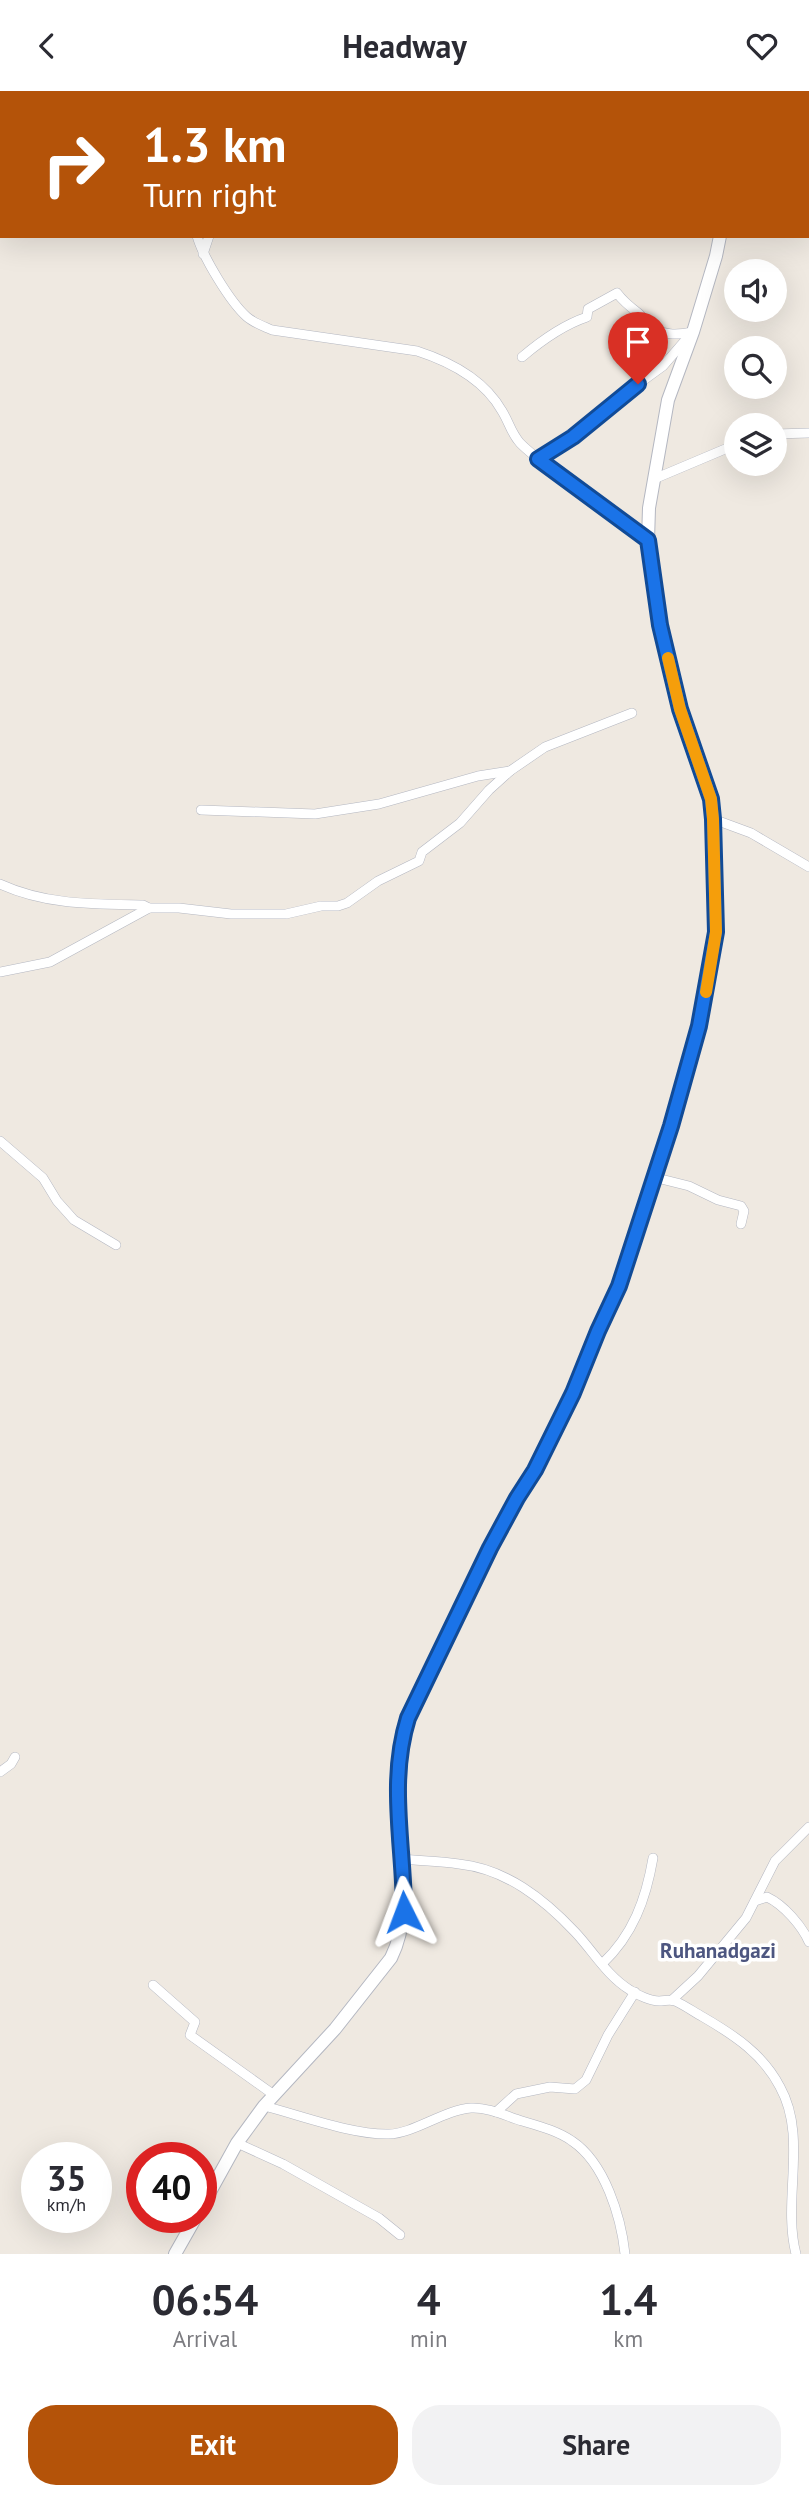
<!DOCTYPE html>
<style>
body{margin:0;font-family:"PT Sans",sans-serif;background:#f2f2f3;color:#2b2b33;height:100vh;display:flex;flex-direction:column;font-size:26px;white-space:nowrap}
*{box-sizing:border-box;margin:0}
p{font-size:23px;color:#7c7c81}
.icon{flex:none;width:38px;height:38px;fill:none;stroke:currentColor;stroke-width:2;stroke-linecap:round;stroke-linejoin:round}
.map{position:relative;height:2163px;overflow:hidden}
.drawer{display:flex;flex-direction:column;background:#fff;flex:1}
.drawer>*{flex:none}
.top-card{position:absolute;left:0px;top:0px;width:810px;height:147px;box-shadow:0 7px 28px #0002;background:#b45309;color:#fff;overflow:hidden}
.controls{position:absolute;left:724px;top:168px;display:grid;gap:14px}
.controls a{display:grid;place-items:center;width:63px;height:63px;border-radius:50%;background:#fff;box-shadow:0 7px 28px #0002;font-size:35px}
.speed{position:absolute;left:21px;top:2051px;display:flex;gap:14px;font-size:35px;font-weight:700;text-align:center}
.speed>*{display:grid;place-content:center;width:91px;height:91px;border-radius:50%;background:#fff;box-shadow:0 7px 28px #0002;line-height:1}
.speed small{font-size:18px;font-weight:400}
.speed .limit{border:10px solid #d22;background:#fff;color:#111}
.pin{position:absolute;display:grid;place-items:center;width:60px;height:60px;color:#fff;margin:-72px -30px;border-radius:50% 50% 50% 0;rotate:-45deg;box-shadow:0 0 7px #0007}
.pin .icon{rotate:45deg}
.me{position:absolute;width:77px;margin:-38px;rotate:357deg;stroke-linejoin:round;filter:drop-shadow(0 0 5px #0008)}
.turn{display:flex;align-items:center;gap:24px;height:147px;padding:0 28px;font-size:32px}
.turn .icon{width:91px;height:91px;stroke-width:2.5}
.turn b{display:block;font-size:49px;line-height:60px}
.eta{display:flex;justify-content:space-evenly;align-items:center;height:119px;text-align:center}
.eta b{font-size:42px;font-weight:600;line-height:49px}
.primary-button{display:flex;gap:14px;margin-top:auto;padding:14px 28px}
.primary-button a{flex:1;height:80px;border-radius:28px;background:#b45309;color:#fff;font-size:28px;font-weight:600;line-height:80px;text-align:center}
.primary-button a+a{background:#f2f2f3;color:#2b2b33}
header{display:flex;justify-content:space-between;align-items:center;height:91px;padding:0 28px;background:#fff;font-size:32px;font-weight:600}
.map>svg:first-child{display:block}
</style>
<header><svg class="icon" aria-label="back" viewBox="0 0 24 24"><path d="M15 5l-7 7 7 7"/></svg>Headway<svg class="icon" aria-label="heart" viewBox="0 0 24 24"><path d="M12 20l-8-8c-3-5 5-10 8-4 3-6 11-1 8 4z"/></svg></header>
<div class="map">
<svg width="809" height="2163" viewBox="0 0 809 2163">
<rect width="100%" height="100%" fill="#efe9e1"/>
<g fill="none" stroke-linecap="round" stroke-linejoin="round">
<defs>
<g id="street">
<polyline points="6,0 7,2"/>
<polyline points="221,0 223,2"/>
<path d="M197 145C203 166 230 211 247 226 254 232 263 235 272 239L417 260C451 271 484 288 502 320 509 331 511 342 520 352 535 367 553 379 570 392 596 411 622 430 648 449"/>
<polyline points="203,163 209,145"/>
<path d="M522 266C542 249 563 234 587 226L588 218 617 202C623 210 629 215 637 221 642 225 645 230 649 234 663 245 677 244 693 241"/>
<polyline points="775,343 809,342"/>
<polyline points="538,368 573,346 605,322 619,307 663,275 689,245"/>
<polyline points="654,388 737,353"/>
<polyline points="201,719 315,723 379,713 478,685 510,680 545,656 632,622"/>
<polyline points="713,728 751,742 809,776"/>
<path d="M0 793C46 814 93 813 143 814L149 817H179L231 823H286L321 815H338L347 812 378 790 419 770 422 761 460 732 489 699 510 680"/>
<polyline points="0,881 50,871 149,817"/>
<polyline points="0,1050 43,1087 57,1110 74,1129 116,1154"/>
<polyline points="653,1086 689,1095 718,1109 741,1115 744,1120 741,1133"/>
<polyline points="0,1681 11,1673 15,1666"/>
<path d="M401 1768C420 1770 440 1770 459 1773 506 1778 544 1808 575 1841 593 1860 607 1885 630 1899 637 1904 651 1910 659 1910 665 1910 670 1908 675 1910 684 1914 694 1921 703 1926 734 1944 763 1963 780 1996 808 2046 782 2109 796 2163"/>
<path d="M755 1810 767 1806C784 1814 802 1835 809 1851"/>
<path d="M602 1873C633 1844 646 1808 653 1767"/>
<polyline points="153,1894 195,1931 190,1944 274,2004"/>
<polyline points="672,1909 698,1885 746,1827 775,1770 809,1736"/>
<path d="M264 2015C300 2024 352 2044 389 2043 413 2043 444 2019 471 2017 488 2016 506 2025 522 2030 539 2035 558 2040 572 2050 605 2072 621 2126 625 2163"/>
<polyline points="496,2021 516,2003 550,1996 575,1998 586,1989 608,1944 635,1901"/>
<polyline points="237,2052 283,2073 379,2127 400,2144"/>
</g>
<g id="secondary">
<polyline points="749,2 750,0"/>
<path d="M201 2117 237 2052 264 2015 335 1938 391 1867C414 1821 398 1772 397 1723 396 1691 399 1658 408 1627L490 1457 517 1407 535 1379 573 1302 598 1239 619 1196 671 1035 699 935 716 841 713 728 711 708 680 618 660 534 648 449 649 417 668 309 693 241 716 165 720 145"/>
<polyline points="175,2163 196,2126"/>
</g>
</defs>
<!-- street casing -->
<use href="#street" stroke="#b4b7c1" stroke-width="10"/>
<!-- secondary casing -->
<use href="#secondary" stroke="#b4b7c1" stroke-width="14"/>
<!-- street -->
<use href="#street" stroke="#fff" stroke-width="9"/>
<!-- secondary -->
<use href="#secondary" stroke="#fff" stroke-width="12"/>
</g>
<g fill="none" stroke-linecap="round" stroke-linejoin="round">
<defs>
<path id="route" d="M404 1821C404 1755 388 1691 408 1627L490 1457 517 1407 535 1379 573 1302 598 1240 619 1195 671 1035 699 935 716 841 713 728 711 708 680 618 660 534 648 449 538 368 573 346 638 293"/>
</defs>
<!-- route casing -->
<use href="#route" stroke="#114b97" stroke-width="18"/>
<!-- route -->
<use href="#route" stroke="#1a73e8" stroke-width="12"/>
<!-- slow -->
<polyline stroke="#f59e0b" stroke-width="12" points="668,567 680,618 711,708 713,728 716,841 706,901"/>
</g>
<g text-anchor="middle" stroke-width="7" stroke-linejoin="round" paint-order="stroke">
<!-- quarter labels -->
<g font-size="21" font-weight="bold" fill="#4d5680" stroke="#fff">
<text x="718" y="1867">Ruhanadgazi</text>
</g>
</g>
</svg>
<div class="controls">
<a><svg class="icon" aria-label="sound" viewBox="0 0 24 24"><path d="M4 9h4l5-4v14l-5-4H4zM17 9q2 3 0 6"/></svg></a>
<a><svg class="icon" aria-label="search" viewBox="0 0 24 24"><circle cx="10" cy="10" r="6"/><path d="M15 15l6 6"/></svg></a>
<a><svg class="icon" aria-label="layers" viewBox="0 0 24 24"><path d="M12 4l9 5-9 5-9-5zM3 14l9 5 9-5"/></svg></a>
</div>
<div class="speed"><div>35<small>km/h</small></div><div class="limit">40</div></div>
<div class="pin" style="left:638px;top:293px;background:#d93025"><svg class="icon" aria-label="arrive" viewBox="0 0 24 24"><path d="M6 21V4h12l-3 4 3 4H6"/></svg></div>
<svg class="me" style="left:404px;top:1821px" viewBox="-20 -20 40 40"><path d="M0-17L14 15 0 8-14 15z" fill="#1a73e8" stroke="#fff" stroke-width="4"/></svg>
<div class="top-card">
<div class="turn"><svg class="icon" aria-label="right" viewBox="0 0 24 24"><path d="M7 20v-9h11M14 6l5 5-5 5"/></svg><div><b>1.3 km</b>Turn right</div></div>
</div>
</div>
<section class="drawer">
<div class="eta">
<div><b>06:54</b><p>Arrival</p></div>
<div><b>4</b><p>min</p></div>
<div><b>1.4</b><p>km</p></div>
</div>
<div class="primary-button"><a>Exit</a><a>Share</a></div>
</section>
